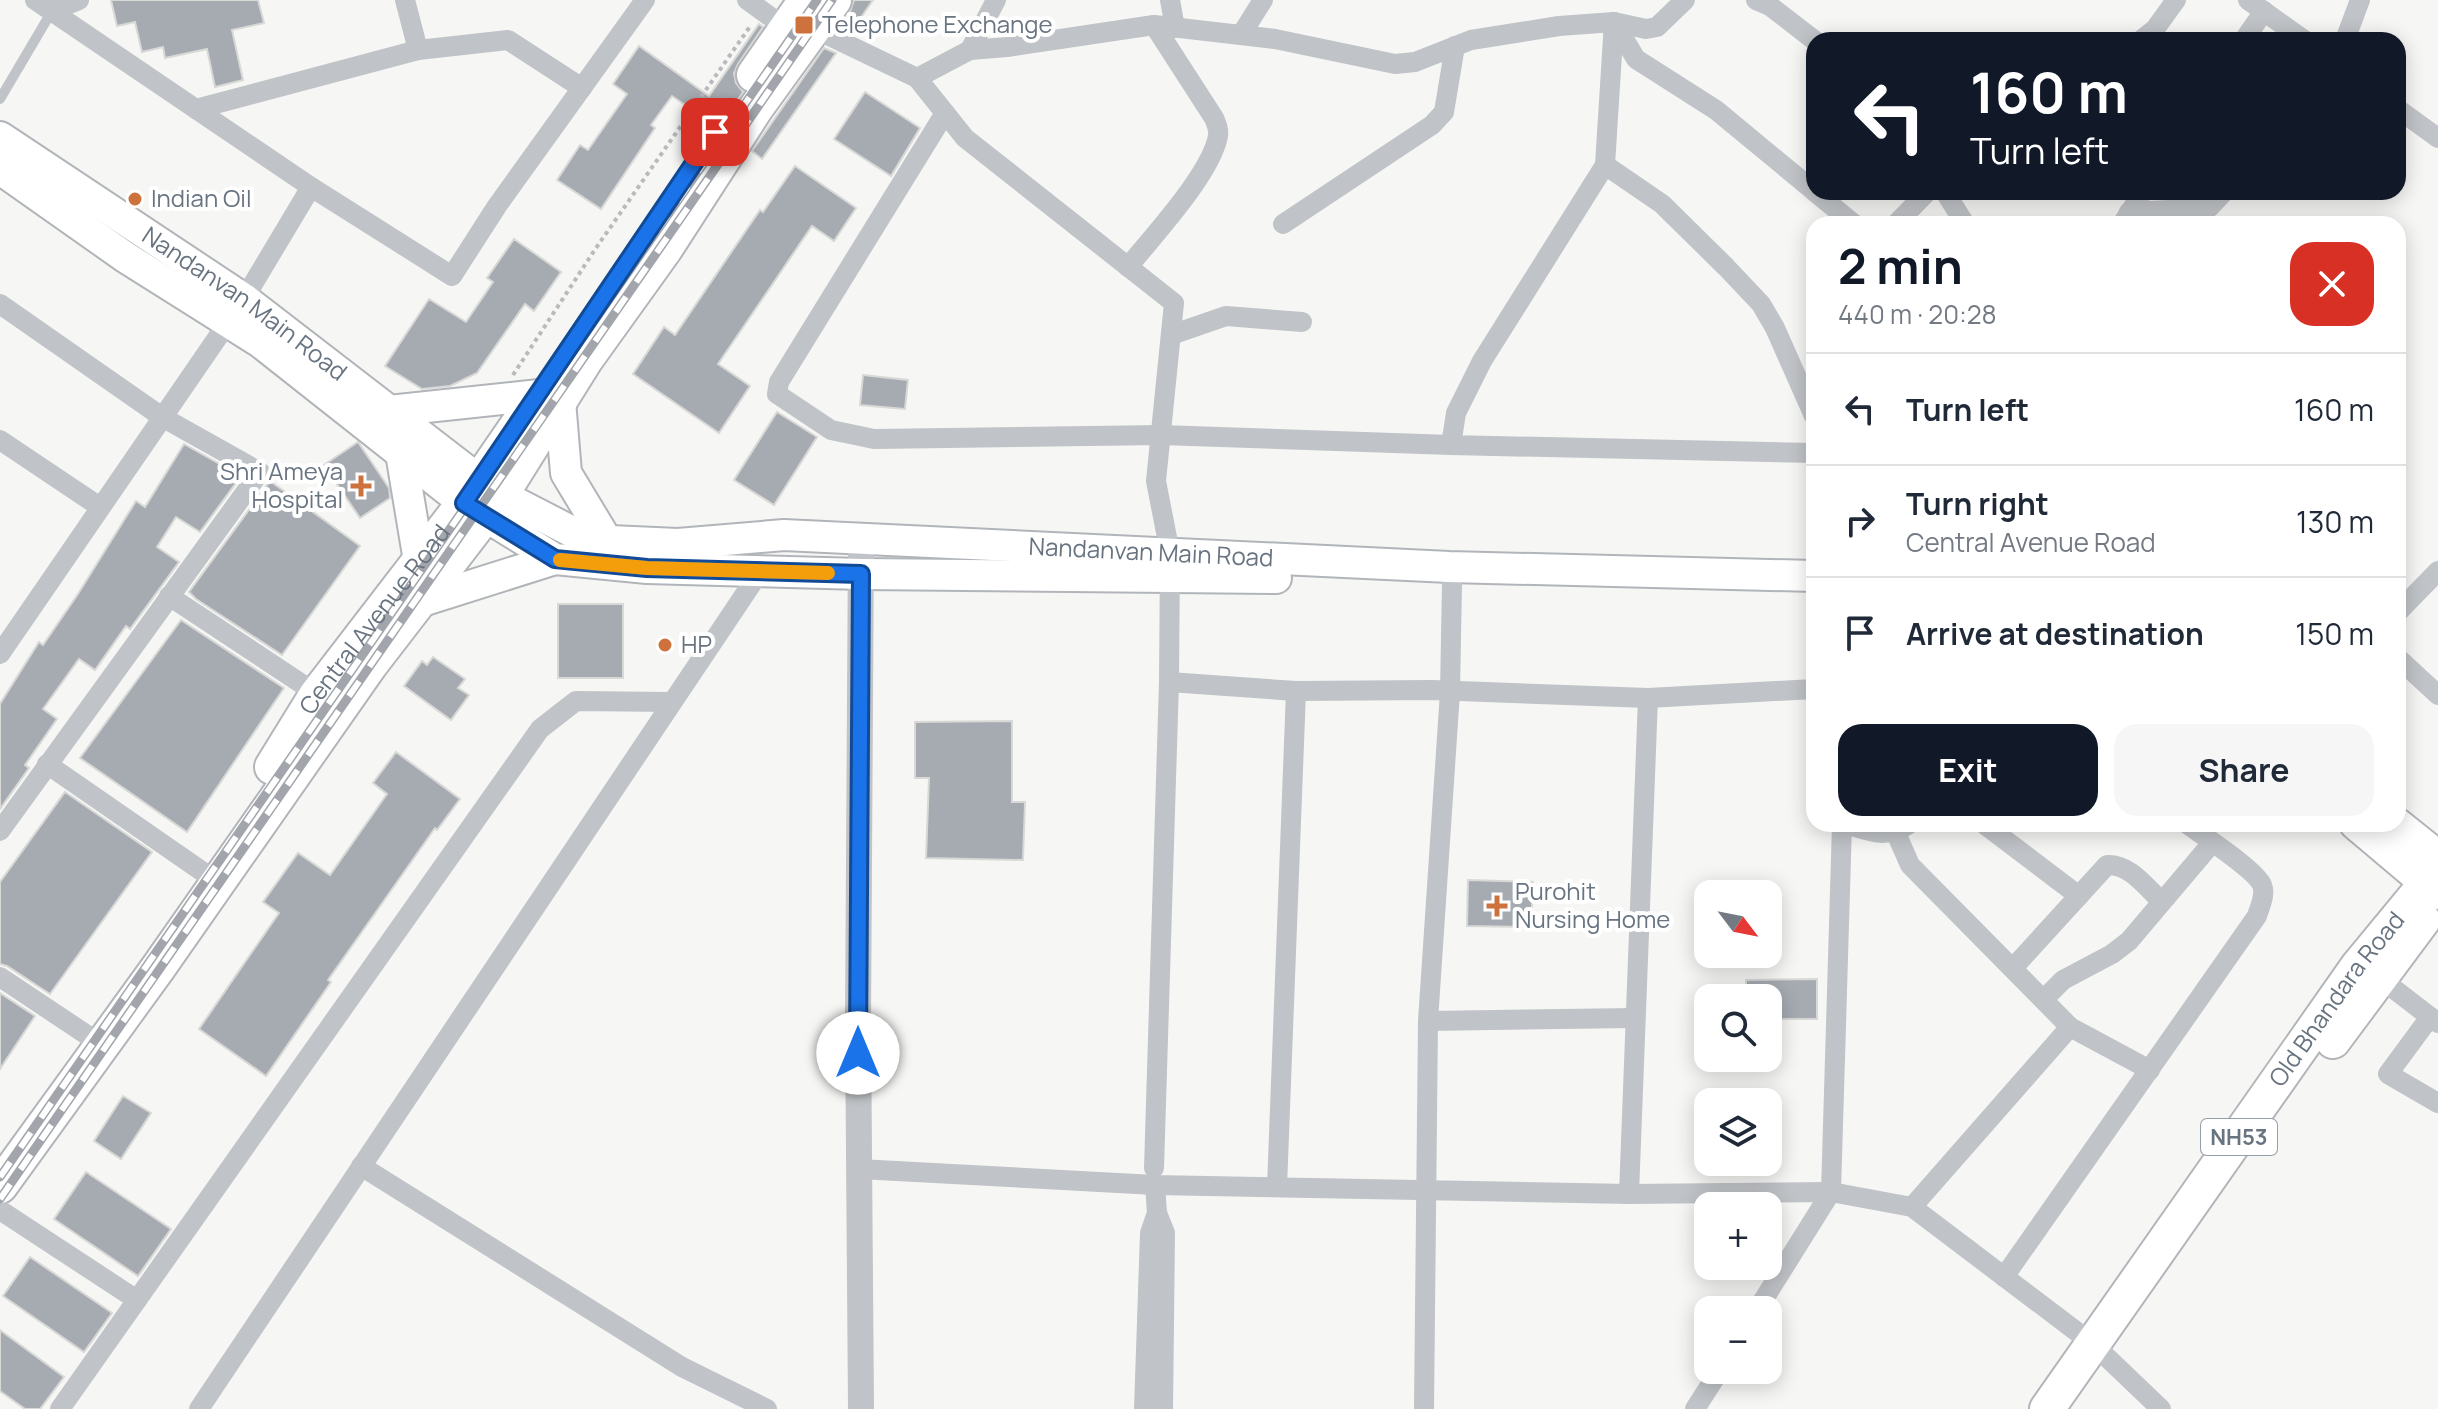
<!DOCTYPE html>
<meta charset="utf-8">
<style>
body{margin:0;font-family:Manrope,sans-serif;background:#f6f6f7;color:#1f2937;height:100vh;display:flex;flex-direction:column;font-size:30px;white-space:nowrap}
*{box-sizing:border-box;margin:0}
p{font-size:26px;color:#747a83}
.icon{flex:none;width:44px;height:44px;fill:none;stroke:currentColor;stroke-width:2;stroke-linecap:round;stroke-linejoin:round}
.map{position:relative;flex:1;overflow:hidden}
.side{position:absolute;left:1806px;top:216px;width:600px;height:616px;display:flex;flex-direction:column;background:#fff;border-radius:24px;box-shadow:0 4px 20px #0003}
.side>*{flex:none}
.guide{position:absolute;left:1806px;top:32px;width:600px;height:168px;border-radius:24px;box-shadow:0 4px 20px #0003;background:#111827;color:#fff;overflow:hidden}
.needle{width:52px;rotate:122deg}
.tools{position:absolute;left:1694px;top:880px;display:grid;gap:16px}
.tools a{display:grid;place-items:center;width:88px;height:88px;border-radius:16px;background:#fff;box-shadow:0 4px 20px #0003;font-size:40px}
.pin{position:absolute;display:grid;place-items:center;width:68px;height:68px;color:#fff;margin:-34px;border-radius:16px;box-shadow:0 4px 12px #0006}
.me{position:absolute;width:88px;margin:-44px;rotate:0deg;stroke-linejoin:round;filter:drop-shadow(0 0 6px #0008)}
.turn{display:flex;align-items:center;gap:28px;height:168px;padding:0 32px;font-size:36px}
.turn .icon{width:104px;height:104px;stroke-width:2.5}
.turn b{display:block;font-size:56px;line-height:68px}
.round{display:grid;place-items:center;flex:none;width:84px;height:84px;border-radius:24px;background:#f6f6f7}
.summary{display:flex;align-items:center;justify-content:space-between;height:136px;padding:0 32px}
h1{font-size:48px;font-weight:700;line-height:60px;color:#111827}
.cta{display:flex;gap:16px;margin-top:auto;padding:16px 32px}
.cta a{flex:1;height:92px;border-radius:24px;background:#111827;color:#fff;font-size:32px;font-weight:700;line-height:92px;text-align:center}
.cta a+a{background:#f6f6f7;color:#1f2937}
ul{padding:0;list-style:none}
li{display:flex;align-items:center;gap:24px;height:112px;padding:0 32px;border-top:2px solid #e0e1e3}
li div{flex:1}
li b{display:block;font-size:30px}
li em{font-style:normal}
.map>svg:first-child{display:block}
</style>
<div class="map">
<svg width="2438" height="1409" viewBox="0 0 2438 1409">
<rect width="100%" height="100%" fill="#f6f7f4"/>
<!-- building -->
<g fill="#a5abb1" stroke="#d8d8d7" stroke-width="2">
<polygon points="111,0 258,0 264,23 232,30 243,80 215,87 207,49 165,58 163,47 142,52 135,22 117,26"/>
<polygon points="854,0 873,0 851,32 840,26 850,12"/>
<polygon points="759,24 763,27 738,64 734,73 736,83 743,92 719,128 672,96 651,125 655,128 601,209 557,180 580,145 588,150 627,94 613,84 639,46 709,96"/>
<polygon points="824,48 836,53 762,159 752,151"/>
<polygon points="865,92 920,128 891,176 834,139"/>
<polygon points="795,166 856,208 834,241 812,226 718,364 750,386 719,433 633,374 664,327 675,335 760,210 763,212"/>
<polygon points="514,239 561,272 534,311 525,304 477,373 450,386 422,389 385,366 429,299 466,322 493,282 487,278"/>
<polygon points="863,375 908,380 905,409 860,405"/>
<polygon points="777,412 817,437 774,505 734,480"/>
<polygon points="358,442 389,488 390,498 360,518 324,465"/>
<polygon points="184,444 241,476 200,532 176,517 157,547 179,562 130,629 126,626 95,670 79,659 43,709 57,719 25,765 29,768 0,809 0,704 39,642 43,645 78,594 136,501 145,507"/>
<polygon points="270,481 360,546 282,655 196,599 189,592"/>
<rect x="558" y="604" width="65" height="74"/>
<polygon points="181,620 284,688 187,832 80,758"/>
<polygon points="433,657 465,679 458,688 469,695 451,720 404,686 422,661 427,665"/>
<polygon points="1012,721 1012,802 1025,802 1023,860 926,858 929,778 915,778 915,722"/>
<polygon points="396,752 460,799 437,830 435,828 378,909 328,980 331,982 266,1076 199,1029 279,913 263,902 298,853 330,875 387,794 373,783"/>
<polygon points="65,792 152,852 50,994 7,966 0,964 0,882"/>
<polygon points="1468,880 1533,882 1531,927 1467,926"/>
<polygon points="1817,979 1817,1019 1768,1019 1768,998 1746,998 1746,980"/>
<polygon points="0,993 35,1016 0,1069"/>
<polygon points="123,1096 151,1113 121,1159 94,1141"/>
<polygon points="86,1172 171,1229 138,1276 54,1219"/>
<polygon points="30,1257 112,1313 84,1352 3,1296"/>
<polygon points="0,1330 64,1377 40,1409 25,1409 0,1391"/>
</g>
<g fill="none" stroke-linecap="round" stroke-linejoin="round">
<defs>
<g id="secondary">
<path id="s1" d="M0 137 244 299 480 481 501 495 588 540 678 544 784 535 1449 567 1814 576"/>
<polyline points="0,169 125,257 260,342 464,503 555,559 647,568 861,574 1276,578"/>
<polyline points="560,401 566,473 607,541"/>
<polyline points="389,411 539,395"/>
<polyline points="401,453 419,561"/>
<polyline points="419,602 555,559"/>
<polyline points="2355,824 2438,894"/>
<polyline points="2398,824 2438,856"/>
</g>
<g id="primary">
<polyline points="754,75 806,0"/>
<path id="s2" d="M272 767 317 694 464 503 530 407"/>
<polyline points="0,1186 158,968 370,665 501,495 586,359 665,249 756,108 834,0"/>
</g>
<g id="trunk">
<polyline points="2333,1041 2423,920"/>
<path id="s3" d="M2047 1409 2358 966 2438 869"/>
</g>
</defs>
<!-- secondary casing -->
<use href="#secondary" stroke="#b1b5b9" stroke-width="34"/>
<!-- primary casing -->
<use href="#primary" stroke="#b2b5b9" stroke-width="38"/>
<!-- trunk casing -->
<use href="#trunk" stroke="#b3b6b9" stroke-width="38"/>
<!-- path -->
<polyline stroke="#b8babd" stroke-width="4" stroke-dasharray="4 4" stroke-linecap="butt" points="513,375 596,248 751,25"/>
<!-- service -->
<polyline stroke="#c0c3c7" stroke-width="10" points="0,99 52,11"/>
<!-- minor -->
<g stroke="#c0c3c7" stroke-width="20">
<polyline points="35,0 311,187 452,276 497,206 645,0"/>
<polyline points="405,0 418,50"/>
<polyline points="747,0 786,28 815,29 917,78"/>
<polyline points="1170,0 1175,28"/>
<polyline points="1756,0 1770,6 1814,40"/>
<polyline points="2248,0 2304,40"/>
<polyline points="52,11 79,0"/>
<polyline points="1614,22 1605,165 1662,204 1726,267 1761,304 1775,328 1814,416"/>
<polyline points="1614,22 1636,59 1716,110 1814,191"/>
<polyline points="1241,35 1263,0"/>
<polyline points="2141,40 2155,29 2176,0"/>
<polyline points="2244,40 2264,11"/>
<polyline points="2345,40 2360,0"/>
<polyline points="970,50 996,0"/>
<polyline points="196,109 418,50 508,40 582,88"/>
<polyline points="2398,109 2438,138"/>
<polyline points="945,113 779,382 777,394 831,430 874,439 1161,435 1451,445"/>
<polyline points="1605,165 1482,361 1456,413 1451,445 1814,453"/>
<polyline points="1815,192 1854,224"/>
<polyline points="1945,192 1965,224"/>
<polyline points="2129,212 2209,208 2224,192"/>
<polyline points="1283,224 1432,125 1444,112 1455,46"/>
<polyline points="1896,224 1927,192"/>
<polyline points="2122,224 2143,192"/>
<path d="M1128 267C1153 236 1211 174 1218 136 1219 130 1217 125 1214 118L1154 25"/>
<polyline points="0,304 162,417 260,472 0,831"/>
<polyline points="1171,335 1226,316 1302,322"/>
<polyline points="0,440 100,507"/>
<polyline points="169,596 317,694"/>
<polyline points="2398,612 2438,571"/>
<polyline points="0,654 244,299 311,187"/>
<polyline points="2398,658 2438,695"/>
<polyline points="1169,682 1296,691 1432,690 1648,698 1814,689"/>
<polyline points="47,764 203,872"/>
<path d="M1845 824C1870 831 1886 840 1909 824"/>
<polyline points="1984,824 2079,896"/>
<polyline points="1896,833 1910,865 2070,1027 2150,1070"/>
<path d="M2013 968 2107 865C2130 864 2145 886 2161 901"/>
<polyline points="0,977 90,1037"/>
<polyline points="2381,979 2438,1023"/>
<polyline points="2044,999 2063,980 2112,954 2129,941 2212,843"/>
<polyline points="2430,1017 2388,1074 2438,1103"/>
<polyline points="1428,1021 1635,1018"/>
<polyline points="361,1166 682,1367 767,1409"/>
<polyline points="1154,1168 1169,682 1170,553 1156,481 1174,303 965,138 917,78 970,50 1007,47 1154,25 1275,39 1395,64 1415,62 1471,40 1559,26 1614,22 1646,29 1657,27 1685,0"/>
<polyline points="859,1169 1155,1185 1629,1194 1831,1192 1912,1207 2093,1344 2161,1409"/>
<polyline points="1155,1185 1157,1213 1165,1233 1163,1409"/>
<polyline points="1277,1187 1296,691"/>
<polyline points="1629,1194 1648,698"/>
<polyline points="1912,1207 2070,1027"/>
<polyline points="0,1210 137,1300"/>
<path d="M2004 1277 2257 916C2260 906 2266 895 2262 885 2256 870 2202 835 2187 824"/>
<polyline points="1757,1310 1831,1192 1842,824"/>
<polyline points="60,1409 540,729 576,701 672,702"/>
<polyline points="199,1409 761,570"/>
<polyline points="1144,1409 1150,1233 1157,1213"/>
<polyline points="1424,1409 1428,1021 1450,692 1452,583"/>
<polyline points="1695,1409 1720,1370"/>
</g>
<!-- tertiary -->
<polyline stroke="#c0c3c7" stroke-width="26" points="861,1409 858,1024 861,539"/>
<!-- secondary -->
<use href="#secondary" stroke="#fff" stroke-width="30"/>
<!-- primary -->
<use href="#primary" stroke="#fff" stroke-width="34"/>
<!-- trunk -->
<use href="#trunk" stroke="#fff" stroke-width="34"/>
<defs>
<g id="rail">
<polyline points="0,1177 817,0"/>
<polyline points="0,1199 832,0"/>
</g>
</defs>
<!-- rail casing -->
<use href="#rail" stroke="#a2a6ac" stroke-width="9"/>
<!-- rail -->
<use href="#rail" stroke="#fff" stroke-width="6" stroke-dasharray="18" stroke-linecap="butt"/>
</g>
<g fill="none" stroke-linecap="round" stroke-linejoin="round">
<defs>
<polyline id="route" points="715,132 464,503 555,559 647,568 861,574 858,1053"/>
</defs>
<!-- route casing -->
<use href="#route" stroke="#114b97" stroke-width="20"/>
<!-- route -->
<use href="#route" stroke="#1a73e8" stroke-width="14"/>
<!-- slow -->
<polyline stroke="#f59e0b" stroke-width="14" points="560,560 647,568 828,573"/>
</g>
<!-- markers -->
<g fill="#cd723d" stroke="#fff" stroke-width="3">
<rect x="794" y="15" width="20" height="20" rx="4"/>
<circle cx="135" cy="199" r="8"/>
<path d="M357 474h8v8h8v8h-8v8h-8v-8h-8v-8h8z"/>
<circle cx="665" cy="645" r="8"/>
<path d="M1493 894h8v8h8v8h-8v8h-8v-8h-8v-8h8z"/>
</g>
<g text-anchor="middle" stroke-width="8" stroke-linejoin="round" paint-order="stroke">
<!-- shield labels -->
<rect fill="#fff" stroke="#969ea7" stroke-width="2" x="2201" y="1119" width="76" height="36" rx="6"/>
<g font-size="22" font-weight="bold" fill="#697481">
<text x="2239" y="1145">NH53</text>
</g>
<!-- poi labels -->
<g font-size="24" fill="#697481" stroke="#fff" text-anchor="start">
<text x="822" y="33">Telephone Exchange</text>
<text x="151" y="207">Indian Oil</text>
<text x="343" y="480" text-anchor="end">Shri Ameya<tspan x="343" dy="28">Hospital</tspan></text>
<text x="681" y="653">HP</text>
<text x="1515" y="900">Purohit<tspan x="1515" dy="28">Nursing Home</tspan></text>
</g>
<!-- street labels -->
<g font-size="24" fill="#697481" stroke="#fff">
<text dy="8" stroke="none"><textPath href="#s1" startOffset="296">Nandanvan Main Road</textPath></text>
<text dy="8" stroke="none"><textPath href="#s1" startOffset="1278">Nandanvan Main Road</textPath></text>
<text dy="8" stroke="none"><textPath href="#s2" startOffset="180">Central Avenue Road</textPath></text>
<text dy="8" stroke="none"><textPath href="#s3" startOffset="502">Old Bhandara Road</textPath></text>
</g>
</g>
</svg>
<div class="tools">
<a><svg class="needle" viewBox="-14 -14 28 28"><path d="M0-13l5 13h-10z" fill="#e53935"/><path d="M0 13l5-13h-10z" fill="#747a83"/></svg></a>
<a><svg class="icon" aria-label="search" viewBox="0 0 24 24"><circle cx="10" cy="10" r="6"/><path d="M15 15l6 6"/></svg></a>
<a><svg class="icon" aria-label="layers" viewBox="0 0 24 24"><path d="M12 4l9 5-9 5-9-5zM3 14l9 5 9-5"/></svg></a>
<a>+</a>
<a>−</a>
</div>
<div class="pin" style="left:715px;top:132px;background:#d93025"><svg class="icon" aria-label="arrive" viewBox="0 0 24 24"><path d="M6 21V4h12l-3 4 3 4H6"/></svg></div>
<svg class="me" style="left:858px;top:1053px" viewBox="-20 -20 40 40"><circle r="19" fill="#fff"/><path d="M0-13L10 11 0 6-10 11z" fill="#1a73e8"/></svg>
<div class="guide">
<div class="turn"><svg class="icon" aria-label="left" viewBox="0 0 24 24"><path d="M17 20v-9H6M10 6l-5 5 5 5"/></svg><div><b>160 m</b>Turn left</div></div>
</div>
<section class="side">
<div class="summary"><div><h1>2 min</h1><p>440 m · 20:28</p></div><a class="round" style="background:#d93025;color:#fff"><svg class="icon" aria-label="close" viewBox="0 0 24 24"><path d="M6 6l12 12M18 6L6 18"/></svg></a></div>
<ul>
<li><svg class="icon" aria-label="left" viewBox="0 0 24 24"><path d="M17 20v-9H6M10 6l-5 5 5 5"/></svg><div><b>Turn left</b></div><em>160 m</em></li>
<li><svg class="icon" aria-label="right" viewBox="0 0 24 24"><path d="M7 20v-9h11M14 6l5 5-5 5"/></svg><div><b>Turn right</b><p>Central Avenue Road</p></div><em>130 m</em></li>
<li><svg class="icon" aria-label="arrive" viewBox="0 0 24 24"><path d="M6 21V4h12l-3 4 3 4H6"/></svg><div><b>Arrive at destination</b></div><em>150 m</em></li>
</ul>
<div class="cta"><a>Exit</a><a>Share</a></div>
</section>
</div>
